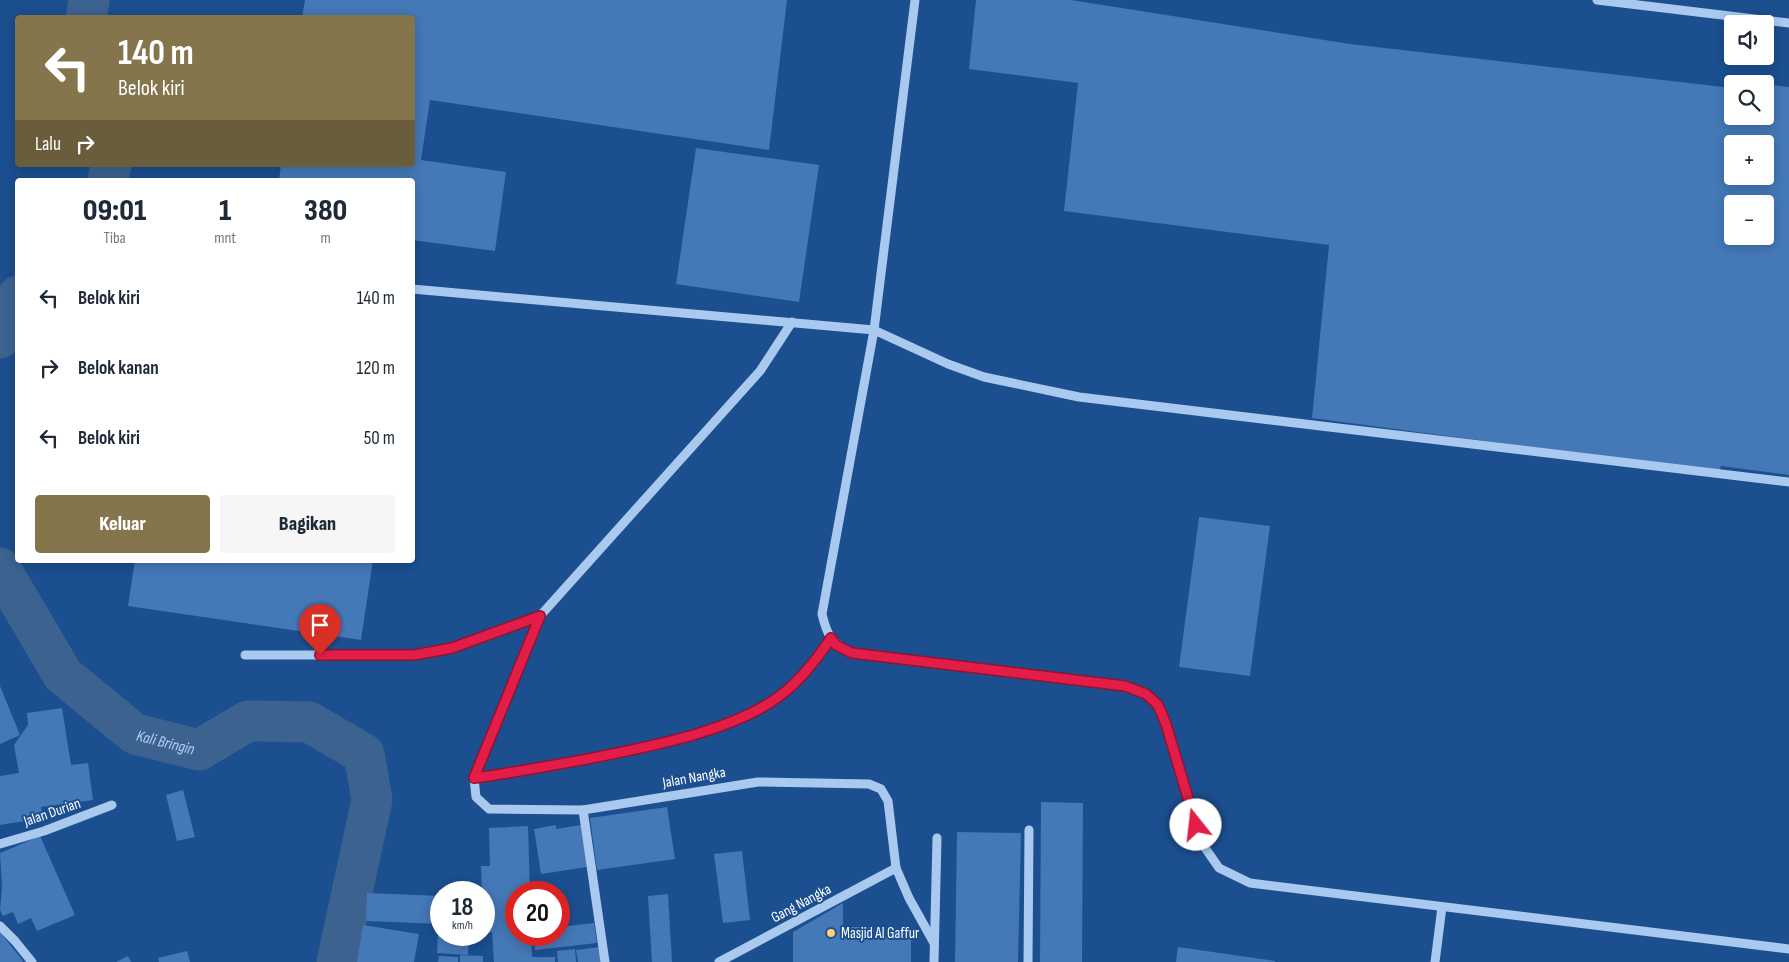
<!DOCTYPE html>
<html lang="id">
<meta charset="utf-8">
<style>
body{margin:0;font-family:"Sofia Sans Condensed",sans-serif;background:#f6f6f7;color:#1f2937;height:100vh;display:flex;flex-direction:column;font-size:19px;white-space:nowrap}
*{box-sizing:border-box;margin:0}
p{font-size:16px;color:#747a83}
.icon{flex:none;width:28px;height:28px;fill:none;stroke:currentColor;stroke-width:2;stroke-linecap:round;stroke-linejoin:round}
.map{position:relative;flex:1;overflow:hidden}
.panel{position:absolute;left:15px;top:178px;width:400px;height:385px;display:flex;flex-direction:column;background:#fff;border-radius:5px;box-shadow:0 2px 12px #0003}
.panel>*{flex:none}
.guide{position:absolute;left:15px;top:15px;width:400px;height:152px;border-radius:5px;box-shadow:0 2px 12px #0003;background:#84754c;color:#fff;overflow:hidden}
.fabs{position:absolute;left:1724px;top:15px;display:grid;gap:10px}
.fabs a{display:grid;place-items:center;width:50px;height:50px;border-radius:5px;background:#fff;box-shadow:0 2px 12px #0003;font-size:25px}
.speed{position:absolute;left:430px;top:881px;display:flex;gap:10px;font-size:25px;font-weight:700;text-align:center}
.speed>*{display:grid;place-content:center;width:65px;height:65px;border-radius:50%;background:#fff;box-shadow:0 2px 12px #0003;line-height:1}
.speed small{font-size:12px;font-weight:400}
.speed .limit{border:8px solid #d22;background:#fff;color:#111}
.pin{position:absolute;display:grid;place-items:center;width:42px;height:42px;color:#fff;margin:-51px -21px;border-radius:50% 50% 50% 0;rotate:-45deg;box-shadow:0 0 5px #0007}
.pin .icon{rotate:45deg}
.me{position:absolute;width:55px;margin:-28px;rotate:344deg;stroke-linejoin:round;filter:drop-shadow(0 0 4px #0008)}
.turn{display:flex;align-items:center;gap:18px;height:105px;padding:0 20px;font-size:22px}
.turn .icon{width:65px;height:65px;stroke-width:2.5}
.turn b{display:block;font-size:35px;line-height:42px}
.then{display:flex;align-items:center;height:48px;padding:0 20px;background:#0003;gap:10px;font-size:19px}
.eta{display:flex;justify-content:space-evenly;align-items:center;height:85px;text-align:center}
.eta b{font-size:30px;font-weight:800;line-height:35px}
.cta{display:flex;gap:10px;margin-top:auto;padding:10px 20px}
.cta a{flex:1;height:58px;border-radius:5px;background:#84754c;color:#fff;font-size:20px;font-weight:800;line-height:58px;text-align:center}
.cta a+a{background:#f6f6f7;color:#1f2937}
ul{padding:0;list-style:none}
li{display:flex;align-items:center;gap:15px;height:70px;padding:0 20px}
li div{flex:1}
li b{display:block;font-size:19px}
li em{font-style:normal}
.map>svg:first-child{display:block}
</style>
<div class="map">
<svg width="1789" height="962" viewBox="0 0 1789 962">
<rect width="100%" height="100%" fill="#1b4f8f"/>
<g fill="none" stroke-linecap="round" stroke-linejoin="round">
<!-- river -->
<g stroke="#3c6290" stroke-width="41">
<polyline points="86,18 89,0"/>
<polyline points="108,180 111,165"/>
<polyline points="0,338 18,296"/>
<path id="s1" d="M0 568 63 675 135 734 199 750 248 721 309 722 364 754 372 800 337 962"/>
</g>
</g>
<!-- building -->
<g fill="#4478b7" fill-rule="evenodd">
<polygon points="305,0 787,0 769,150 430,100 421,160 506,172 495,251 412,240 412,180 279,180 281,165 412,165 412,18 302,18"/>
<path d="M976 0H1071L1350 44 1732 88V116H1765V84L1789 87V475L1721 466 1719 472 1312 418 1329 245 1064 211 1078 83 969 69ZM1732 144H1765V176H1732ZM1732 204H1765V236H1732Z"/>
<polygon points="696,148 819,165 799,302 676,284"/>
<polygon points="1199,517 1270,526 1250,676 1179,667"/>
<polygon points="135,560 373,560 361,640 128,606"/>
<polygon points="0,686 20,735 0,744"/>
<polygon points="62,708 71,765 88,763 93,800 41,807 43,818 0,825 0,776 19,773 14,745 28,725 27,713"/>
<polygon points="183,790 195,837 177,841 166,795"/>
<polygon points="1041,802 1083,803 1082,962 1040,962"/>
<polygon points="667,807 675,859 597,870 590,818"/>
<polygon points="556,825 556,829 581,825 587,867 541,874 534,829"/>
<polygon points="528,826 530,892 516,892 516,935 531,935 532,957 555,957 555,962 494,962 492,932 484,933 484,892 482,892 481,866 490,866 489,828"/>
<polygon points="957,832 1021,833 1018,962 955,962"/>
<polygon points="40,836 75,915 37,931 31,918 18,924 13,912 3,916 0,910 2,887 0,853"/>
<polygon points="742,851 750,920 723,923 714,854"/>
<polygon points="367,893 441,896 441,924 366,921"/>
<polygon points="668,894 672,962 652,962 648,896"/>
<polygon points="843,903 843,927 870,927 870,935 911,934 911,962 793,962 793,932"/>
<polygon points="594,923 597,943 535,950 534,935 559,935 559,927"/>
<polygon points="363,925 419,934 414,962 357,962"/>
<polygon points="438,931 441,931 441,935 469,935 468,955 437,953"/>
<polygon points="0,932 23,961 22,962 0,962"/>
<polygon points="600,947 602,962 578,962 576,950"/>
<polygon points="1178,947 1275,961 1275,962 1176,962"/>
<polygon points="575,949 576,962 558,962 557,951"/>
<polygon points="187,951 190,962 159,962 158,958"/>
<polygon points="460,955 483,956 483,962 460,962"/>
<polygon points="128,956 131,962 116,962"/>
<polygon points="439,956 458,957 458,962 438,962"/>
</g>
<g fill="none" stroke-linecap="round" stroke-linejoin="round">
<!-- minor -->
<g stroke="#a9c9ee" stroke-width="9">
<polyline points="1597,0 1789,23"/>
<polyline points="412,289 874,330 915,0"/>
<path d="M1789 482 1079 397 984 377 948 364 874 330 822 614C827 636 831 642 852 653L1125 686 1146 694 1158 705 1166 724 1201 842 1219 868 1250 883 1789 949"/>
<polyline points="540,616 474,778 476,797 489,809 583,810 758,782 869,784 881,789 888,801 896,868 909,898 934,943"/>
<polyline points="245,655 414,655 452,648 540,616 760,371 792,322"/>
<path d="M474 778C515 773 554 765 594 757 652 746 733 731 781 695 802 679 817 659 831 638"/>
<polyline points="583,810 605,962"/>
<polyline points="0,844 44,831 112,805"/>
<polyline points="0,926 15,941 32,962"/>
<polyline points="719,962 896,868"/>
<polyline points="934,962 937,838"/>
<polyline points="1028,962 1029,830"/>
<polyline points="1435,962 1442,907"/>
</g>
</g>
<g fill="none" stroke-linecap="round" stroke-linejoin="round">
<defs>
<path id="route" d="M320 655H414L452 648 540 616 474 778C512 773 549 766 587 759 646 747 733 732 781 695 802 679 817 659 831 638L836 645 852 653 1125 686 1146 694 1158 705 1166 724 1196 825"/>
</defs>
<!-- route casing -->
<use href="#route" stroke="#92132f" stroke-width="12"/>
<!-- route -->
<use href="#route" stroke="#e11d48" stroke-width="9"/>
</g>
<!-- markers -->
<circle fill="#ffd166" stroke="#1b4f8f" stroke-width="2" cx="831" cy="933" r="5"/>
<g text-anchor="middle" stroke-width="4" stroke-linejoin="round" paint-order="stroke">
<!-- street labels -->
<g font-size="15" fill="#fff" stroke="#1b4f8f">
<text transform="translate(694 777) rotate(-10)" y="5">Jalan Nangka</text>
<text transform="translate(52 812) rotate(-19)" y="5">Jalan Durian</text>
<text transform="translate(801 903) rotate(-28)" y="5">Gang Nangka</text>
</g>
<!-- poi labels -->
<g font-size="15" fill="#fff" stroke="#1b4f8f" text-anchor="start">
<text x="841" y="938">Masjid Al Gaffur</text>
</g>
<!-- water labels -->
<g font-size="16" font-style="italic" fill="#b5d3f5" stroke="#1b4f8f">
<text dy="6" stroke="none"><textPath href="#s1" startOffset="249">Kali Bringin</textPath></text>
</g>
</g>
</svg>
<div class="fabs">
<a><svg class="icon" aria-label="sound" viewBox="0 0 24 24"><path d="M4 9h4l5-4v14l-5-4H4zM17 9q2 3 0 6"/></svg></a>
<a><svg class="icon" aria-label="search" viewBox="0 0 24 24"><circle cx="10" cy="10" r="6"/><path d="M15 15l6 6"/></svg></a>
<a>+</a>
<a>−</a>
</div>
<div class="speed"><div>18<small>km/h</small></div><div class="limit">20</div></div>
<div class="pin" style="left:320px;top:655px;background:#d93025"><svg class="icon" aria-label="arrive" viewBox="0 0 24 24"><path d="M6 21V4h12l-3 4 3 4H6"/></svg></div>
<svg class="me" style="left:1196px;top:825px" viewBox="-20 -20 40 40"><circle r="19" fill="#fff"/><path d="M0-13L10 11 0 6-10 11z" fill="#e11d48"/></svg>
<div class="guide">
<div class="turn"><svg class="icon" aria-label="left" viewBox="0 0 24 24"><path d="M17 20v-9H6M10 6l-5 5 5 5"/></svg><div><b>140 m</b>Belok kiri</div></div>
<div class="then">Lalu<svg class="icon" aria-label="right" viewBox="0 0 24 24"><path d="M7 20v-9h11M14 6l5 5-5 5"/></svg></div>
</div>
<section class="panel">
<div class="eta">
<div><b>09:01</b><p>Tiba</p></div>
<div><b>1</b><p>mnt</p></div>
<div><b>380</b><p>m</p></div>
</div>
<ul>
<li><svg class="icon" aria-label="left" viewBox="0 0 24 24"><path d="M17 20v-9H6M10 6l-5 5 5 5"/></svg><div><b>Belok kiri</b></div><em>140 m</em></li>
<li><svg class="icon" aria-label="right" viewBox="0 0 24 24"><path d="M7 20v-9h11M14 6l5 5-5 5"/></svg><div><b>Belok kanan</b></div><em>120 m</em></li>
<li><svg class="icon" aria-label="left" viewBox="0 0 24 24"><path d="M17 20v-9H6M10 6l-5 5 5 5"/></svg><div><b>Belok kiri</b></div><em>50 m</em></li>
</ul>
<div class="cta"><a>Keluar</a><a>Bagikan</a></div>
</section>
</div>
